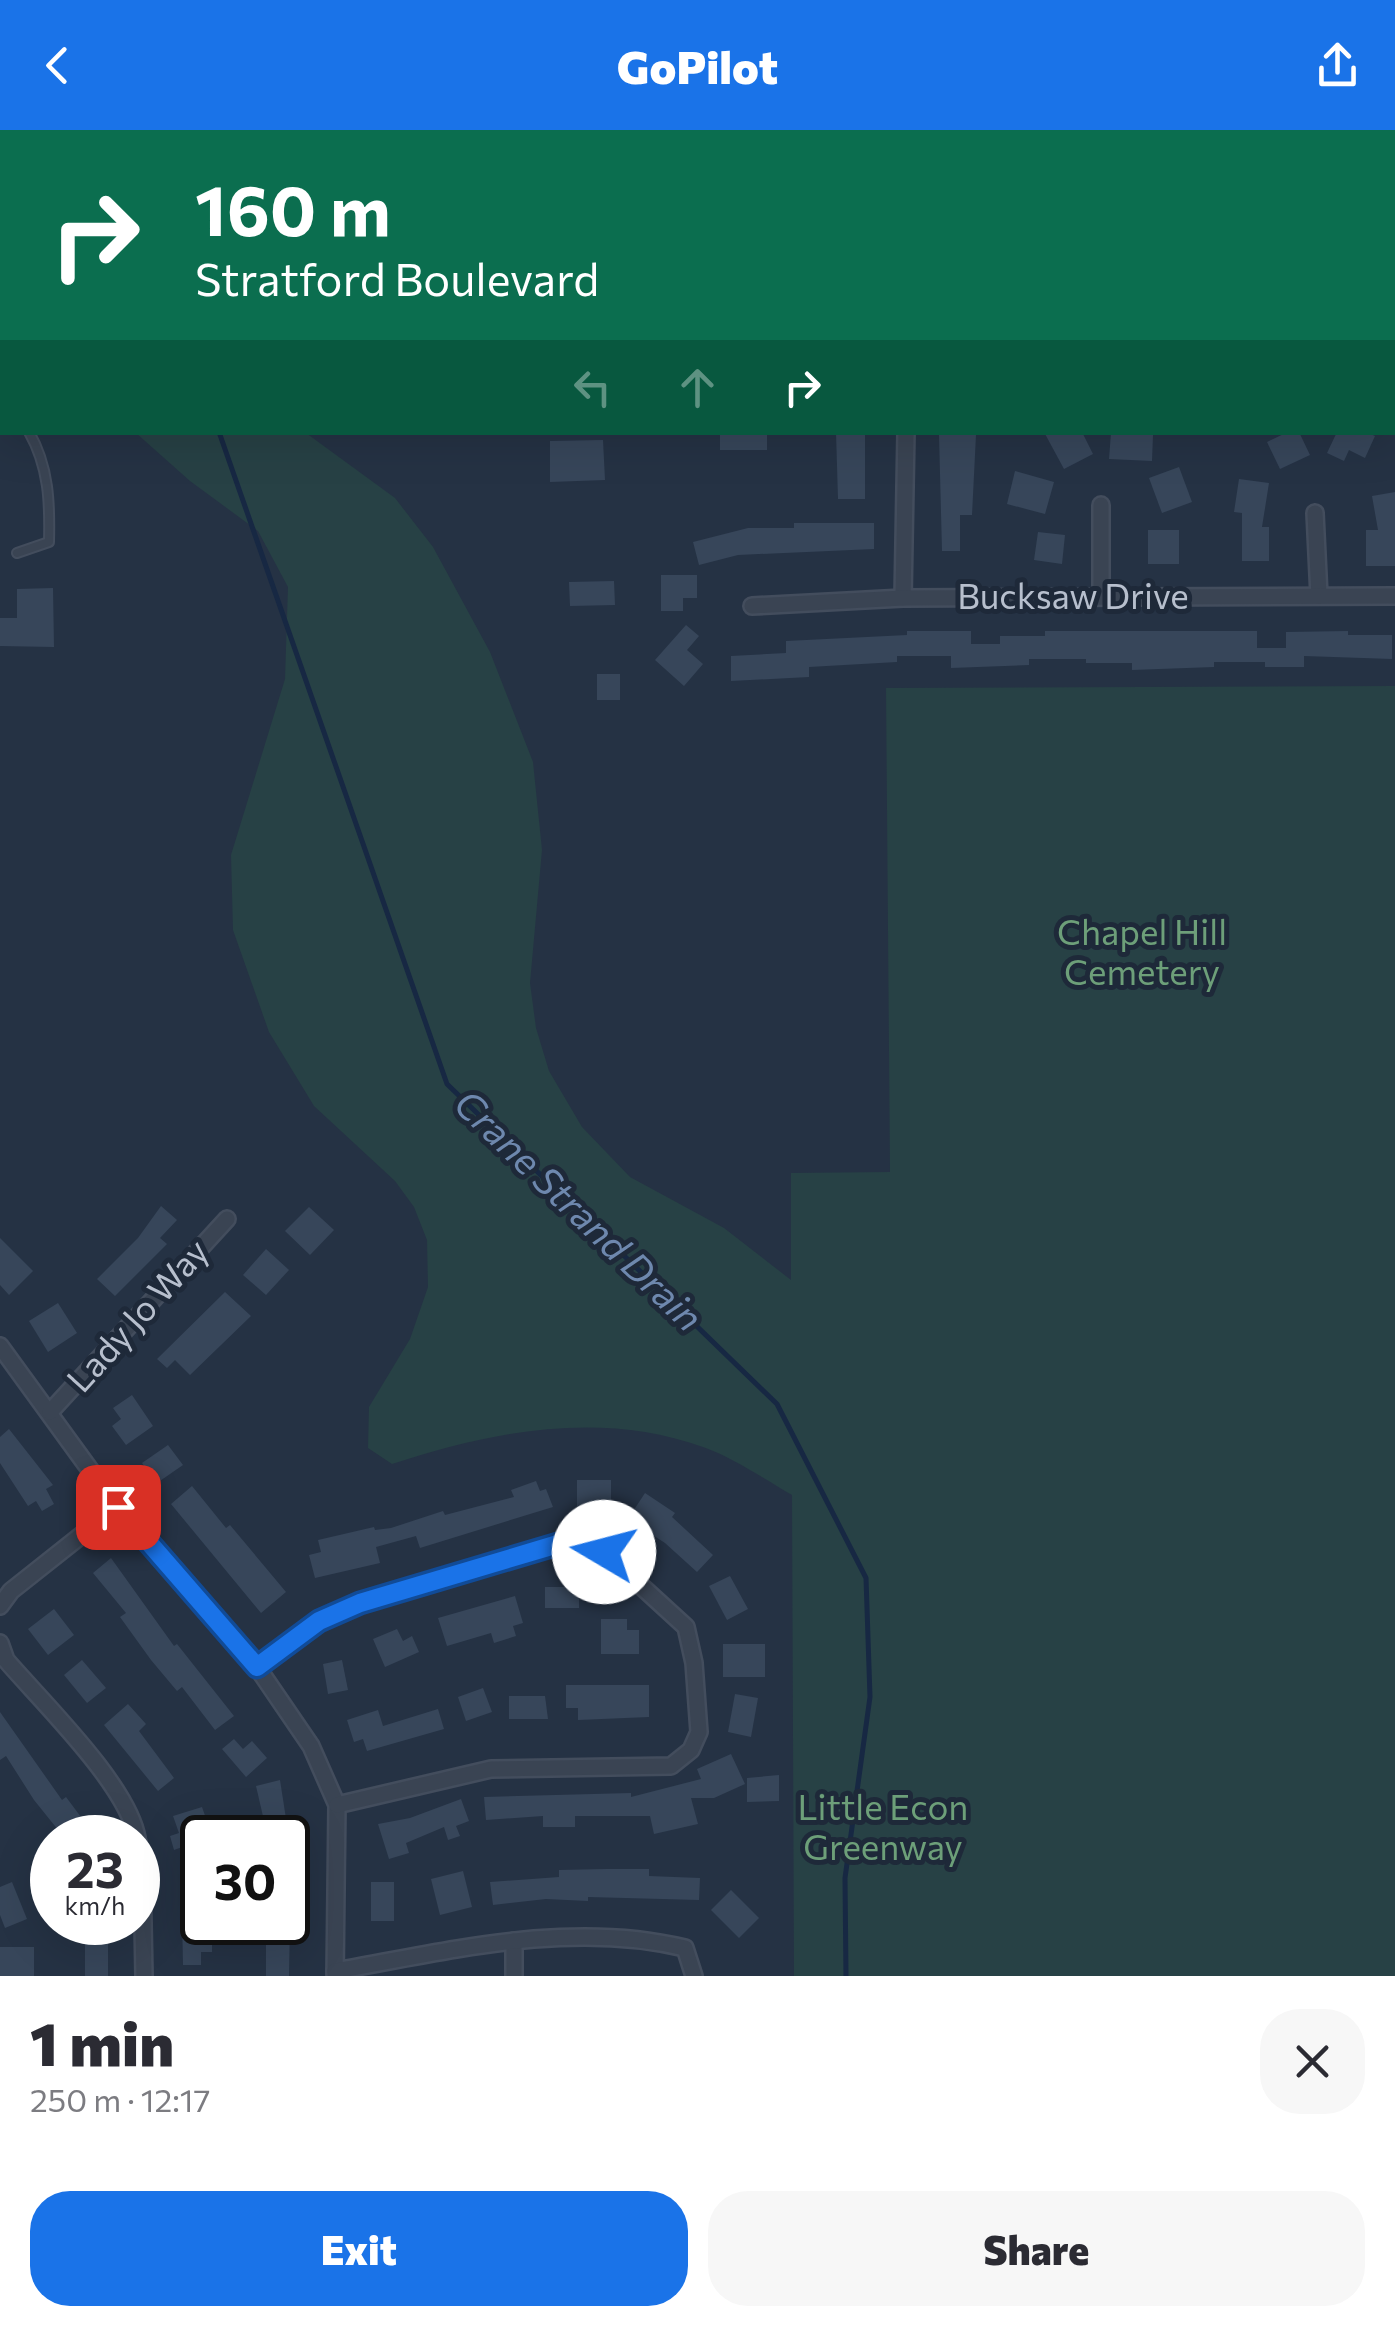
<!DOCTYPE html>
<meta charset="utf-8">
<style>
body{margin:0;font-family:Commissioner,sans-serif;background:#f7f7f7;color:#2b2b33;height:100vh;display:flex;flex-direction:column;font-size:38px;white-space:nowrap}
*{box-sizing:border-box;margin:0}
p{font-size:32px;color:#7c7c81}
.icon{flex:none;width:55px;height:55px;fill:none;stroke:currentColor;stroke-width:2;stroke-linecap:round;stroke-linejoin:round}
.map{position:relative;height:1846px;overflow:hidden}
.side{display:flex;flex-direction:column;background:#fff;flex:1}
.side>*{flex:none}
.top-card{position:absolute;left:0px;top:0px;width:1395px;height:305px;box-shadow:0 10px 40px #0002;background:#0b6e4f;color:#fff;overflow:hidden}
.speed{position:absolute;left:30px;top:1685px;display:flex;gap:20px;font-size:50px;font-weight:700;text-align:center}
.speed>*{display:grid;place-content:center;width:130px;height:130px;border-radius:50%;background:#fff;box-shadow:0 10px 40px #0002;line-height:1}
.speed small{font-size:25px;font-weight:400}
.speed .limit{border:5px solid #111;border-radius:15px;background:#fff;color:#111}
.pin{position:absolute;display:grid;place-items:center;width:85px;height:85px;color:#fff;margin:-42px;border-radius:20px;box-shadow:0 5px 15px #0006}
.me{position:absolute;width:110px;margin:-55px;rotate:278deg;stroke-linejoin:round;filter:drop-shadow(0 0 8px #0008)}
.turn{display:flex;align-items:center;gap:35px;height:210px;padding:0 30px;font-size:45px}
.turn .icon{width:130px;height:130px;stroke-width:2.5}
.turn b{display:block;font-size:70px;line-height:85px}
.lanes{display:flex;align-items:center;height:95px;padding:0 30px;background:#0003;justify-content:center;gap:50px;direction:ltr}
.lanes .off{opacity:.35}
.round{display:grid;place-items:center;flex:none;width:105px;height:105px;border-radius:40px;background:#f7f7f7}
.headline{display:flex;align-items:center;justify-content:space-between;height:170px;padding:0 30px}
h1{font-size:60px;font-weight:800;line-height:75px}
.button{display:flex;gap:20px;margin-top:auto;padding:20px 30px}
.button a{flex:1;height:115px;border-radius:40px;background:#1a73e8;color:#fff;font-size:40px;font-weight:800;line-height:115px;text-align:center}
.button a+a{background:#f7f7f7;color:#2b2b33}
header{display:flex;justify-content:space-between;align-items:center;height:130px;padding:0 30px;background:#1a73e8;color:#fff;font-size:45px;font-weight:800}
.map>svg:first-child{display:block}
</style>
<header><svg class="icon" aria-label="back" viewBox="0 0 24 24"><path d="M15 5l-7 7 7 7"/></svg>GoPilot<svg class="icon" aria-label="share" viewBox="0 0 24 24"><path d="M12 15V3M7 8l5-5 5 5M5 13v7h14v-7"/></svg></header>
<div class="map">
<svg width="1395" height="1846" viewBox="0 0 1395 1846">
<rect width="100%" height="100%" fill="#253244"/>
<!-- green -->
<path fill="#274145" d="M136 303H306L395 368 433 417 490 522 533 632 542 720 530 853 536 898 549 941 582 997 630 1047 724 1098 791 1150V1043L890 1042 886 558 1395 556V1846H794L792 1365C764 1349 734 1328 703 1317 601 1280 492 1301 392 1334L368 1318 369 1277 410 1209 428 1157 427 1110 414 1077 395 1051 314 976 269 902 233 800 231 725 285 549 288 457 258 401 190 351Z"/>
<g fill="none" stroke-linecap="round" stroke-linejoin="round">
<!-- stream -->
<g stroke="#172843" stroke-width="5">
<polyline points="0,110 2,112"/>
<polyline points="219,302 447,954 777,1274 866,1448 870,1567 845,1748 846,1846"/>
</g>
</g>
<!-- building -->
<g fill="#37465a">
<rect x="720" y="302" width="47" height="18"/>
<polygon points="836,302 865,302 865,369 838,369"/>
<polygon points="1044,302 1082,302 1093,324 1064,339"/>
<polygon points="1288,302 1299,302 1310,325 1280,339 1267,312"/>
<polygon points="1337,302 1366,302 1375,306 1365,328 1349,320 1344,331 1327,323"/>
<polygon points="1111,303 1153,305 1152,331 1109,329"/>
<polygon points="939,305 976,305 972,385 960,385 960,421 942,421"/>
<polygon points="603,310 605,350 550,352 550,311"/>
<polygon points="1179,337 1192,372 1162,383 1149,348"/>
<polygon points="1015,341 1054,352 1045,384 1007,374"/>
<polygon points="1239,349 1269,353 1262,397 1269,397 1269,431 1242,431 1242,383 1234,382"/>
<polygon points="1395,362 1395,436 1366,436 1366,400 1378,400 1372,366"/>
<polygon points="794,393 874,393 874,419 738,425 699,435 693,412 748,398 794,398"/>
<rect x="1148" y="400" width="31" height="34"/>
<polygon points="1038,402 1065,405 1062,434 1034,430"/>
<polygon points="661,445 697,445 697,468 683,468 683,481 661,481"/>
<polygon points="614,451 615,475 570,476 569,452"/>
<polygon points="53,458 54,517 0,516 0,488 17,488 17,459"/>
<polygon points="686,495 699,506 687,520 703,534 684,556 655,530"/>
<polygon points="907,501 971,501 971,514 1000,514 1000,506 1045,506 1045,501 1257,501 1257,518 1286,518 1286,502 1348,501 1348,505 1392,505 1392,529 1304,526 1304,537 1265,537 1265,532 1214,532 1214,537 1132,540 1132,533 1086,533 1086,529 1029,529 1029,535 951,538 951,526 897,526 897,532 809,537 809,547 731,551 731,526 786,523 786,511 907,505"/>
<rect x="597" y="544" width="23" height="26"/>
<polygon points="161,1076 177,1090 160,1108 167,1114 115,1166 97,1149 138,1108"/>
<polygon points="309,1077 334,1100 310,1125 285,1101"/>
<polygon points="0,1108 33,1141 9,1165 0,1155"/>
<polygon points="266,1119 289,1140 266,1165 243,1145"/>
<polygon points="225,1162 251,1186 190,1245 175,1230 167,1238 157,1229"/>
<polygon points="58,1173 77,1203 48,1222 29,1191"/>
<polygon points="132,1265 153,1296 126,1315 112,1296 121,1289 113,1278"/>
<polygon points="9,1299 53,1355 46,1359 54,1374 42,1381 36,1371 28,1376 0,1333 0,1307"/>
<polygon points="168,1315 183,1335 157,1353 142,1333"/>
<rect x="577" y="1350" width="34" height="27"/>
<polygon points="536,1351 540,1361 546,1359 553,1377 420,1418 416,1406 376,1417 380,1433 315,1448 309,1425 321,1422 318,1410 374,1397 375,1400 391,1398 443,1381 445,1385 514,1367 511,1360"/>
<polygon points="192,1356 226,1398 230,1395 286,1462 261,1483 171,1374"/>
<polygon points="645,1363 675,1383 672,1387 713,1425 697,1442 665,1413 628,1389"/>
<polygon points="111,1428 174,1516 177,1514 234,1586 215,1600 182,1557 177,1561 151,1530 120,1487 126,1483 93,1443"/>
<polygon points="730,1446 748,1479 727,1490 709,1456"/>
<rect x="545" y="1457" width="34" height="21"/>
<polygon points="515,1466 523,1493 513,1496 516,1506 494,1513 491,1503 447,1516 438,1488"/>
<polygon points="54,1479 74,1505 48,1525 28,1499"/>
<polygon points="601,1489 627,1489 627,1500 639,1500 639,1524 601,1524"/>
<polygon points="397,1499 403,1511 412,1506 419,1522 385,1537 373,1509"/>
<rect x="723" y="1514" width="42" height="33"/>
<polygon points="82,1530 106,1558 87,1573 64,1545"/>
<polygon points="342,1530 348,1560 328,1564 323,1534"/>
<polygon points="566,1555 649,1555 649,1587 578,1590 578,1578 566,1578"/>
<polygon points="483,1558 492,1582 466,1591 458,1567"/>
<polygon points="735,1564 758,1568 751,1607 728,1602"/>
<polygon points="509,1566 545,1566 548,1589 509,1589"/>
<polygon points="128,1574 146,1594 139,1601 174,1648 158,1661 104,1595"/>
<polygon points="438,1579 444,1599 367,1621 363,1609 354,1612 347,1590 378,1580 383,1596"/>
<polygon points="0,1582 62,1670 66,1667 87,1695 77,1702 74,1699 63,1706 34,1670 6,1626 0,1630"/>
<polygon points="234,1609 243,1619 252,1611 267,1628 246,1647 222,1619"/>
<polygon points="731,1624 745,1654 714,1668 691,1668 698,1694 654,1704 650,1686 575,1686 575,1697 543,1697 543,1686 486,1690 484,1667 631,1663 631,1667 701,1649 697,1639"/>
<polygon points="779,1645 779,1671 747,1672 747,1648"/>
<polygon points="280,1650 289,1708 268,1708 256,1656"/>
<polygon points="461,1669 469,1691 456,1696 460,1706 448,1710 444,1697 406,1713 409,1723 389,1729 378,1694 410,1688"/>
<polygon points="202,1677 209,1697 200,1700 202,1710 174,1720 170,1706 179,1703 173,1686"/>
<polygon points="606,1739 649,1739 649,1746 700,1748 699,1770 588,1767 588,1771 546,1769 493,1775 490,1752 559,1747 559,1740"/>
<polygon points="181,1740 202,1740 202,1796 212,1797 212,1822 201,1822 201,1835 183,1835"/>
<polygon points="463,1741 472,1777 440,1785 431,1749"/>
<polygon points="12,1752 27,1789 5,1798 0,1785 0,1757"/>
<rect x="371" y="1752" width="23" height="39"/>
<polygon points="731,1760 759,1788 739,1808 711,1780"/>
<rect x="85" y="1792" width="23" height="54"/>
<polygon points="259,1792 290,1792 289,1846 266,1846 266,1805 259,1804"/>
<rect x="0" y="1817" width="34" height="29"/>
</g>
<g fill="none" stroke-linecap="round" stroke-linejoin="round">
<defs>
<g id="lane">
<polyline points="0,263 2,265"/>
<path d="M17 423 49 412C50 373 49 337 29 302"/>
</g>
<g id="street">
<polyline points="237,0 237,2"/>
<polyline points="477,0 477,2"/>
<polyline points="1392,185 1395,185"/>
<polyline points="1101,375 1101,466"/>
<polyline points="1315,383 1319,466"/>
<polyline points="903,468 906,302"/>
<polyline points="752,476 903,468 1395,466"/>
<polyline points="0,1216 117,1377 257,1537 311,1616 337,1675 335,1846"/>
<polyline points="50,1282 227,1089"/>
<polyline points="0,1476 11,1461 117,1377"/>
<path d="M0 1513 6 1530C42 1572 128 1655 137 1708"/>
<polyline points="257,1537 319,1491 361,1473 558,1414 580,1414 604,1422 686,1497 694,1533 699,1602 691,1620 671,1636 491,1639 337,1675"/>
<polyline points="138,1712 142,1740 144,1846"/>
<polyline points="514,1811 514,1846"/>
<path d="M335 1841C448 1821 571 1790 685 1818L694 1846"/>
</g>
<polyline id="secondary" points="878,0 878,2"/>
</defs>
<!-- lane casing -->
<use href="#lane" stroke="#434d5d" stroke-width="12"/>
<!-- street casing -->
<use href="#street" stroke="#434d5d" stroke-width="20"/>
<!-- secondary casing -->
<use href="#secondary" stroke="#434d5d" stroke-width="28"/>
<!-- lane -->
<use href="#lane" stroke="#3a4453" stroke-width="8"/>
<!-- street -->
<use href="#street" stroke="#3a4453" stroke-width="15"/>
<!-- secondary -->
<use href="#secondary" stroke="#475367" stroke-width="22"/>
</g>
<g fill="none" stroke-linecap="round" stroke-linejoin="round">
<defs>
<polyline id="route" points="118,1377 257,1537 319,1491 360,1473 558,1414 580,1414 604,1422"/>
</defs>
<!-- route casing -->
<use href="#route" stroke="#114b97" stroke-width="25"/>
<!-- route -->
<use href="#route" stroke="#1a73e8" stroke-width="18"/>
</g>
<g text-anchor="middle" stroke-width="10" stroke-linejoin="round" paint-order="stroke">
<!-- street labels -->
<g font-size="35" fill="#b7bfcd" stroke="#1e2939">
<text x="1073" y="479">Bucksaw Drive</text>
<text transform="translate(138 1186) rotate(-48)" y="12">Lady Jo Way</text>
</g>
<!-- park labels -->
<g font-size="35" fill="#6d9f79" stroke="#1e2939">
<text x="1142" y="815">Chapel Hill<tspan x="1142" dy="40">Cemetery</tspan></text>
<text x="883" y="1690">Little Econ<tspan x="883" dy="40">Greenway</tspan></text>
</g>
<!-- water labels -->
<g font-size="38" font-style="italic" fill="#6e88ae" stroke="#1e2939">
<text transform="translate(578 1081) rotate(44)" y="13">Crane Strand Drain</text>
</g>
</g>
</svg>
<div class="speed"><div>23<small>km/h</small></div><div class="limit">30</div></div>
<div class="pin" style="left:118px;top:1377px;background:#d93025"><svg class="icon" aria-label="arrive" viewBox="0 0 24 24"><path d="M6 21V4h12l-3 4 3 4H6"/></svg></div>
<svg class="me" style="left:604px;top:1422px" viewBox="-20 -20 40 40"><circle r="19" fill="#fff"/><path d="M0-13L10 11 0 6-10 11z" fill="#1a73e8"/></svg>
<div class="top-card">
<div class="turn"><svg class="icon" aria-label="right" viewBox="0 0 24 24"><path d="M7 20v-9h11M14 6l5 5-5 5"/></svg><div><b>160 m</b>Stratford Boulevard</div></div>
<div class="lanes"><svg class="icon off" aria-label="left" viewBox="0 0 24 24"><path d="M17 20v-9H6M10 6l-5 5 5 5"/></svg><svg class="icon off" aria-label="ahead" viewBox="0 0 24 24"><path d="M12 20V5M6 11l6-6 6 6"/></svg><svg class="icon" aria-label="right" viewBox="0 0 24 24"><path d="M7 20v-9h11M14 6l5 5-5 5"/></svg></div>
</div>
</div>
<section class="side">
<div class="headline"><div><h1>1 min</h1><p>250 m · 12:17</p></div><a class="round"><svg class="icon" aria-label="close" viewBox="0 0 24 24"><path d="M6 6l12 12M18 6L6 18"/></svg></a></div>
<div class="button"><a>Exit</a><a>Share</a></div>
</section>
